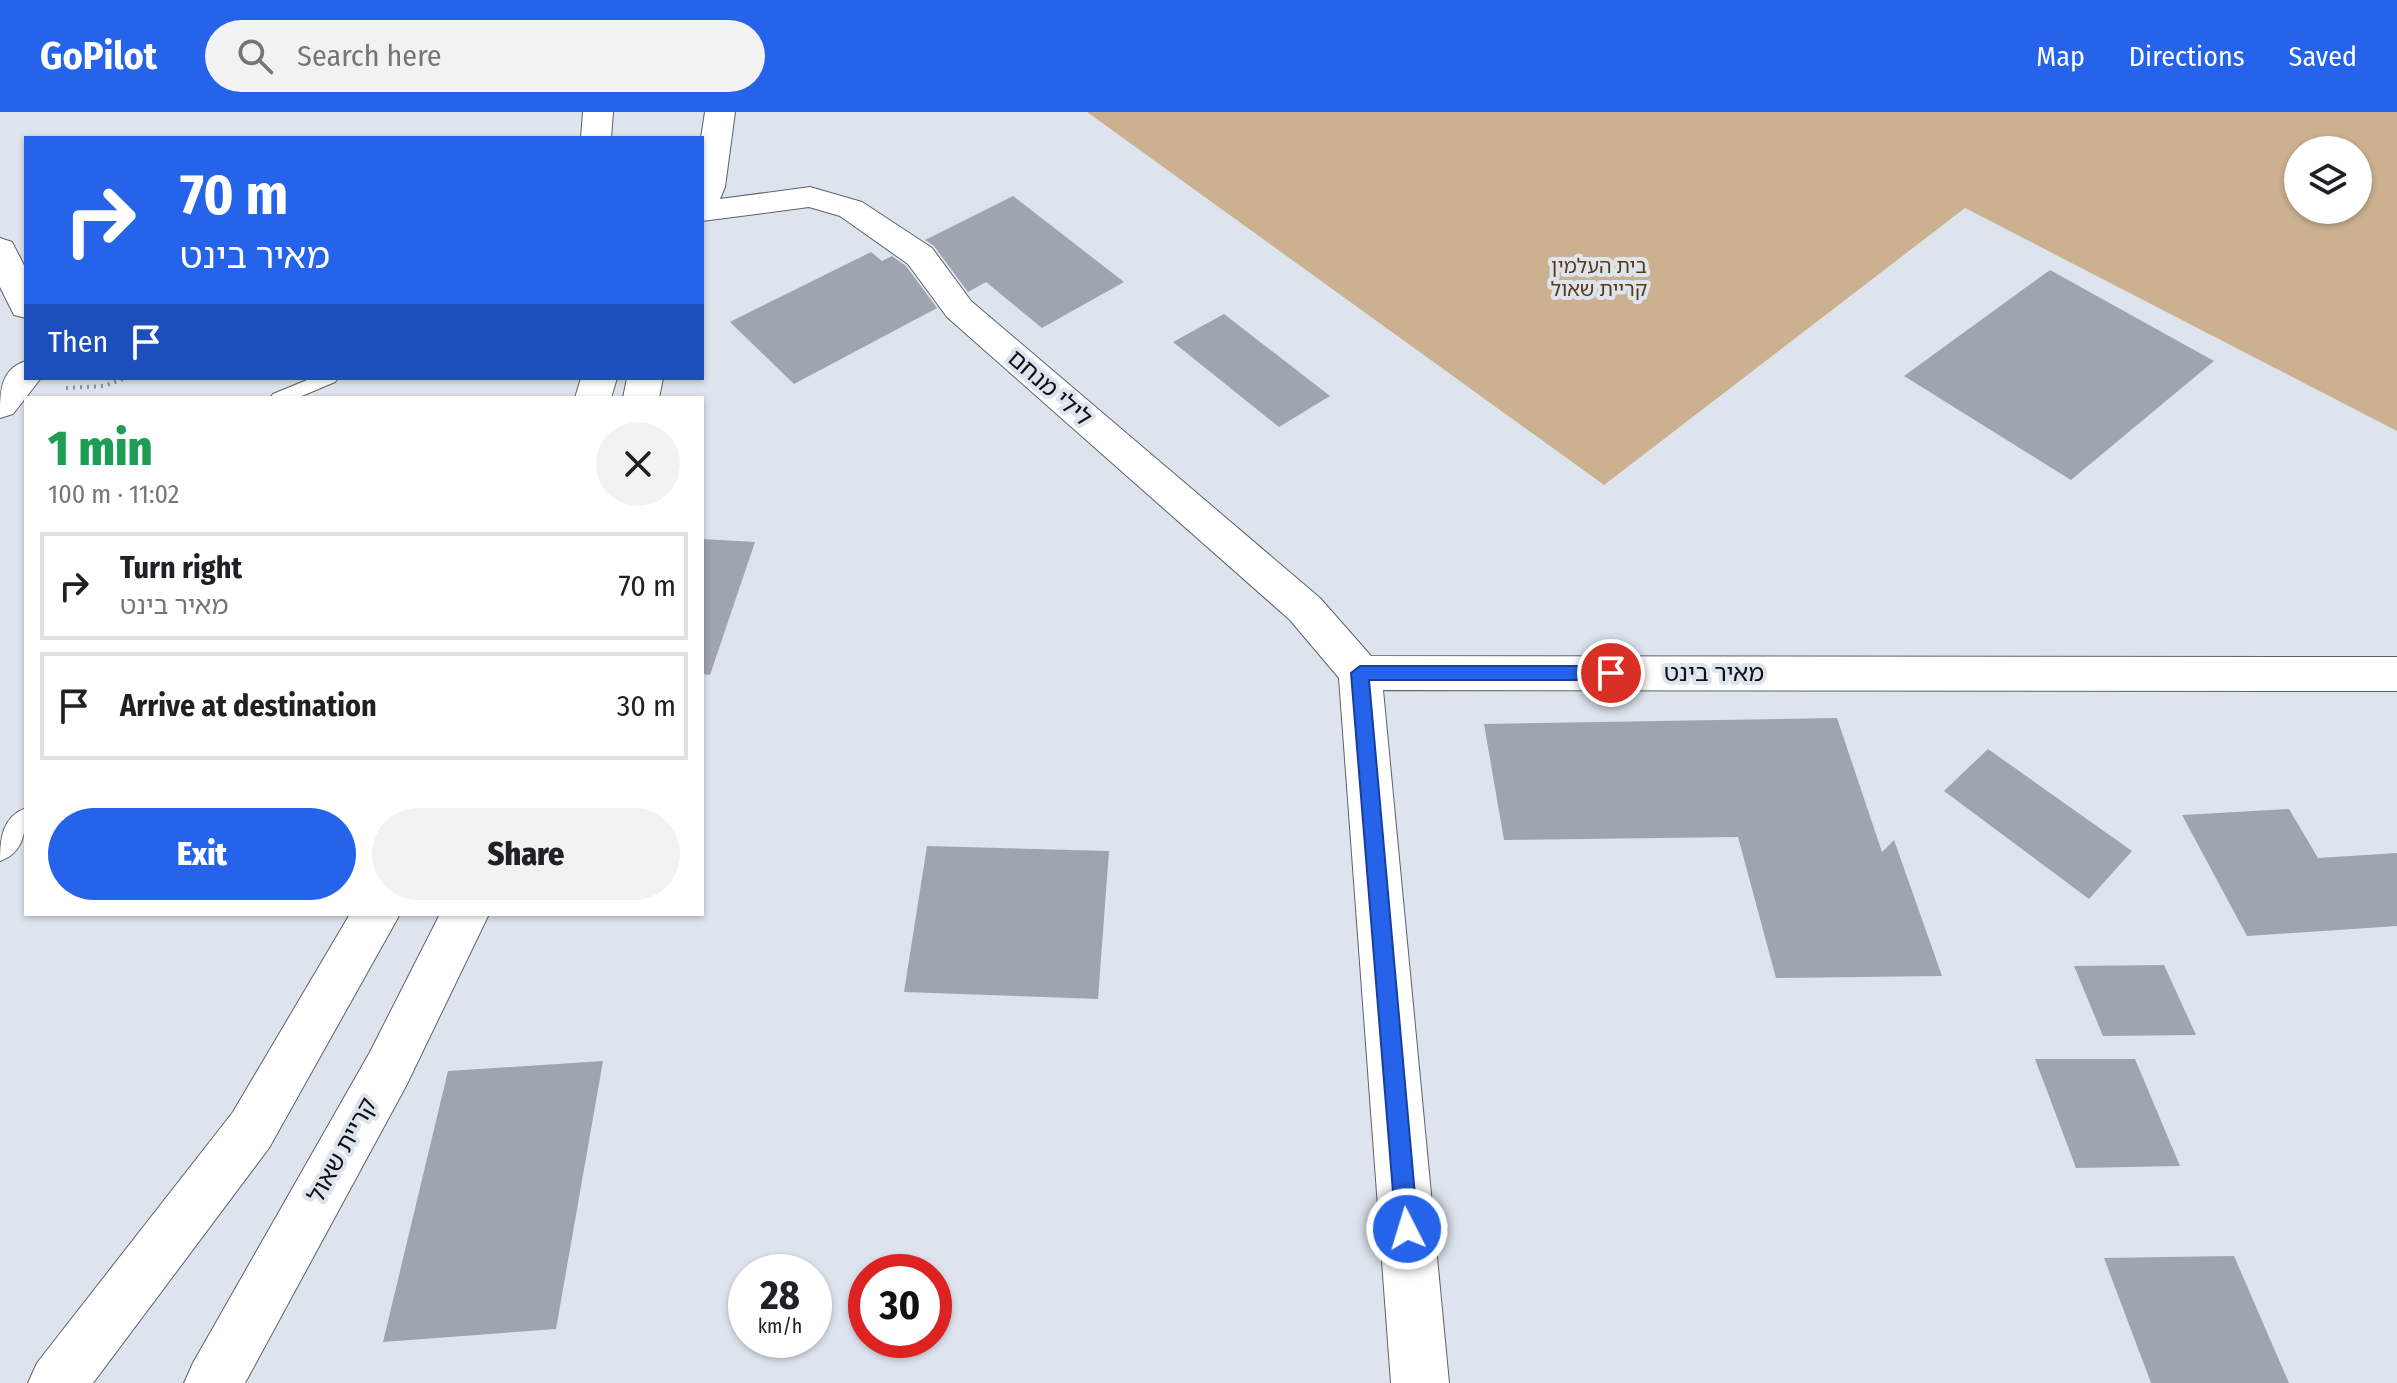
<!DOCTYPE html>
<meta charset="utf-8">
<style>
body{margin:0;font-family:"Fira Sans Condensed","Noto Sans Hebrew",sans-serif;background:#f2f2f2;color:#202124;height:100vh;display:flex;flex-direction:column;font-size:30px;white-space:nowrap}
*{box-sizing:border-box;margin:0}
p{font-size:26px;color:#757577}
.icon{flex:none;width:44px;height:44px;fill:none;stroke:currentColor;stroke-width:2;stroke-linecap:round;stroke-linejoin:round}
.map{position:relative;flex:1;overflow:hidden}
.details{position:absolute;left:24px;top:284px;width:680px;height:520px;display:flex;flex-direction:column;background:#fff;border-radius:0px;box-shadow:0 2px 6px #0004}
.details>*{flex:none}
.banner{position:absolute;left:24px;top:24px;width:680px;height:244px;border-radius:0px;box-shadow:0 2px 6px #0004;background:#2563eb;color:#fff;overflow:hidden}
.tools{position:absolute;left:2284px;top:24px;display:grid;gap:16px}
.tools a{display:grid;place-items:center;width:88px;height:88px;border-radius:50%;background:#fff;box-shadow:0 2px 6px #0004;font-size:40px}
.speed{position:absolute;left:728px;top:1142px;display:flex;gap:16px;font-size:40px;font-weight:700;text-align:center}
.speed>*{display:grid;place-content:center;width:104px;height:104px;border-radius:50%;background:#fff;box-shadow:0 2px 6px #0004;line-height:1}
.speed small{font-size:20px;font-weight:400}
.speed .limit{border:12px solid #d22;background:#fff;color:#111}
.pin{position:absolute;display:grid;place-items:center;width:68px;height:68px;color:#fff;margin:-34px;border:4px solid #fff;border-radius:50%;box-shadow:0 2px 8px #0007}
.me{position:absolute;width:88px;margin:-44px;rotate:355deg;stroke-linejoin:round;filter:drop-shadow(0 0 6px #0008)}
.turn{display:flex;align-items:center;gap:28px;height:168px;padding:0 24px;font-size:36px}
.turn .icon{width:104px;height:104px;stroke-width:2.5}
.turn b{display:block;font-size:56px;line-height:68px}
.then{display:flex;align-items:center;height:76px;padding:0 24px;background:#0003;gap:16px;font-size:30px}
.round{display:grid;place-items:center;flex:none;width:84px;height:84px;border-radius:42px;background:#f2f2f2}
.headline{display:flex;align-items:center;justify-content:space-between;height:136px;padding:0 24px}
h1{font-size:48px;font-weight:800;line-height:60px;color:#1e9e55}
.action{display:flex;gap:16px;margin-top:auto;padding:16px 24px}
.action a{flex:1;height:92px;border-radius:48px;background:#2563eb;color:#fff;font-size:32px;font-weight:800;line-height:92px;text-align:center}
.action a+a{background:#f2f2f2;color:#202124}
ul{padding:0;list-style:none}
li{display:flex;align-items:center;gap:24px;height:108px;margin:0 16px 12px;padding:0 8px;border:4px solid #e0e0e0;border-radius:0px}
li div{flex:1}
li b{display:block;font-size:30px}
li em{font-style:normal}
header{display:flex;align-items:center;gap:48px;box-sizing:border-box;height:112px;padding:0 40px;background:#2563eb;color:#fff}
header strong{font-size:38px}
nav{display:flex;gap:44px;margin-inline-start:auto;font-size:28px}
.search{width:560px;height:72px;background:#f2f2f2;display:flex;align-items:center;gap:20px;box-sizing:border-box;padding:0 28px;border-radius:44px;color:#757577;font-size:30px}
.map>svg:first-child{display:block}
</style>
<header>
<strong>GoPilot</strong>
<div class="search"><svg class="icon" aria-label="search" viewBox="0 0 24 24"><circle cx="10" cy="10" r="6"/><path d="M15 15l6 6"/></svg>Search here</div>
<nav><a>Map</a><a>Directions</a><a>Saved</a></nav>
</header>
<div class="map">
<svg width="2397" height="1271" viewBox="0 0 2397 1271">
<rect width="100%" height="100%" fill="#dee4ee"/>
<!-- green -->
<path fill="#ccb190" fill-rule="evenodd" d="M1087 0H2397V319L1965 96 1604 373ZM2298 38H2358V98H2298Z"/>
<!-- building -->
<g fill="#9fa5ae">
<polygon points="1013,84 1124,170 1042,216 986,170 968,180 934,134 925,128"/>
<polygon points="871,140 882,149 892,144 906,154 937,196 794,272 730,210"/>
<polygon points="2050,158 2214,249 2071,368 1904,264"/>
<polygon points="1224,202 1330,284 1279,315 1173,230"/>
<polygon points="702,427 755,430 710,563 702,562"/>
<polygon points="1837,606 1882,740 1894,728 1942,864 1776,866 1738,725 1504,728 1484,612"/>
<polygon points="1988,637 2132,739 2089,787 1944,679"/>
<polygon points="2289,697 2318,746 2397,741 2397,814 2247,824 2182,703"/>
<polygon points="927,734 1109,739 1098,887 904,880"/>
<polygon points="2164,853 2196,923 2103,924 2074,854"/>
<polygon points="2035,947 2135,947 2180,1054 2076,1056"/>
<polygon points="603,949 556,1217 383,1230 448,959"/>
<polygon points="2234,1144 2289,1271 2151,1271 2104,1146"/>
</g>
<g fill="none" stroke-linecap="round" stroke-linejoin="round">
<defs>
<g id="service">
<polygon points="312,266 338,266 335,270 297,286 270,286 273,282"/>
<path d="M26 696C26 718 24 741 0 749 0 727 2 705 26 696Z"/>
</g>
<g id="minor">
<polygon points="583,0 613,0 611,26 581,26"/>
<polygon points="705,0 735,0 725,75 720,87 810,75 862,90 932,136 971,189 1320,486 1371,544 2397,545 2397,579 1383,578 1449,1271 1391,1271 1339,566 1290,508 947,205 908,152 840,104 809,95 702,109 701,26"/>
<polygon points="0,126 12,130 26,157 26,206 14,203 0,175"/>
<path d="M26 249V266H41L13 302 0 306C0 280 0 257 26 249Z"/>
<polygon points="581,266 617,266 611,286 575,286"/>
<polygon points="627,266 663,266 659,286 623,286"/>
<polygon points="440,802 489,802 406,974 245,1271 184,1271 193,1251 370,940"/>
</g>
<polygon id="secondary" points="350,802 400,802 269,1036 93,1271 28,1271 37,1251 233,1000"/>
</defs>
<!-- service casing -->
<use href="#service" stroke="#5d626a" stroke-width="2"/>
<!-- minor casing -->
<use href="#minor" stroke="#5d626a" stroke-width="2"/>
<!-- secondary casing -->
<use href="#secondary" stroke="#5d626a" stroke-width="2"/>
<!-- path -->
<polyline stroke="#8c9198" stroke-width="4" stroke-dasharray="2 5" stroke-linecap="butt" points="66,276 104,274 126,266"/>
<!-- service -->
<use href="#service" fill="#fff" fill-rule="evenodd"/>
<!-- minor -->
<use href="#minor" fill="#fff" fill-rule="evenodd"/>
<!-- secondary -->
<use href="#secondary" fill="#fff" fill-rule="evenodd"/>
</g>
<!-- route -->
<polygon fill="#2563eb" stroke="#184099" stroke-width="2" points="1360,554 1611,554 1620,561 1611,568 1369,568 1418,1117 1415,1125 1407,1128 1399,1125 1396,1117 1351,561"/>
<g text-anchor="middle" stroke-width="8" stroke-linejoin="round" paint-order="stroke">
<!-- far-park labels -->
<g font-size="20" fill="#583b11" stroke="#dee4ee">
<text x="1599" y="161">בית העלמין<tspan x="1599" dy="23">קריית שאול</tspan></text>
</g>
<!-- street labels -->
<g font-size="24" fill="#0d0f12" stroke="#dee4ee">
<text transform="translate(1050 276) rotate(41)" y="8">לילי מנחם</text>
<text x="1714" y="569">מאיר בינט</text>
<text transform="translate(342 1038) rotate(-61)" y="8">קריית שאול</text>
</g>
</g>
</svg>
<div class="tools">
<a><svg class="icon" aria-label="layers" viewBox="0 0 24 24"><path d="M12 4l9 5-9 5-9-5zM3 14l9 5 9-5"/></svg></a>
</div>
<div class="speed"><div>28<small>km/h</small></div><div class="limit">30</div></div>
<div class="pin" style="left:1611px;top:561px;background:#d93025"><svg class="icon" aria-label="arrive" viewBox="0 0 24 24"><path d="M6 21V4h12l-3 4 3 4H6"/></svg></div>
<svg class="me" style="left:1407px;top:1117px" viewBox="-20 -20 40 40"><circle r="17" fill="#2563eb" stroke="#fff" stroke-width="3"/><path d="M0-11L8 9 0 5-8 9z" fill="#fff"/></svg>
<div class="banner">
<div class="turn"><svg class="icon" aria-label="right" viewBox="0 0 24 24"><path d="M7 20v-9h11M14 6l5 5-5 5"/></svg><div><b>70 m</b>מאיר בינט</div></div>
<div class="then">Then<svg class="icon" aria-label="arrive" viewBox="0 0 24 24"><path d="M6 21V4h12l-3 4 3 4H6"/></svg></div>
</div>
<section class="details">
<div class="headline"><div><h1>1 min</h1><p>100 m · 11:02</p></div><a class="round"><svg class="icon" aria-label="close" viewBox="0 0 24 24"><path d="M6 6l12 12M18 6L6 18"/></svg></a></div>
<ul>
<li><svg class="icon" aria-label="right" viewBox="0 0 24 24"><path d="M7 20v-9h11M14 6l5 5-5 5"/></svg><div><b>Turn right</b><p>מאיר בינט</p></div><em>70 m</em></li>
<li><svg class="icon" aria-label="arrive" viewBox="0 0 24 24"><path d="M6 21V4h12l-3 4 3 4H6"/></svg><div><b>Arrive at destination</b></div><em>30 m</em></li>
</ul>
<div class="action"><a>Exit</a><a>Share</a></div>
</section>
</div>
